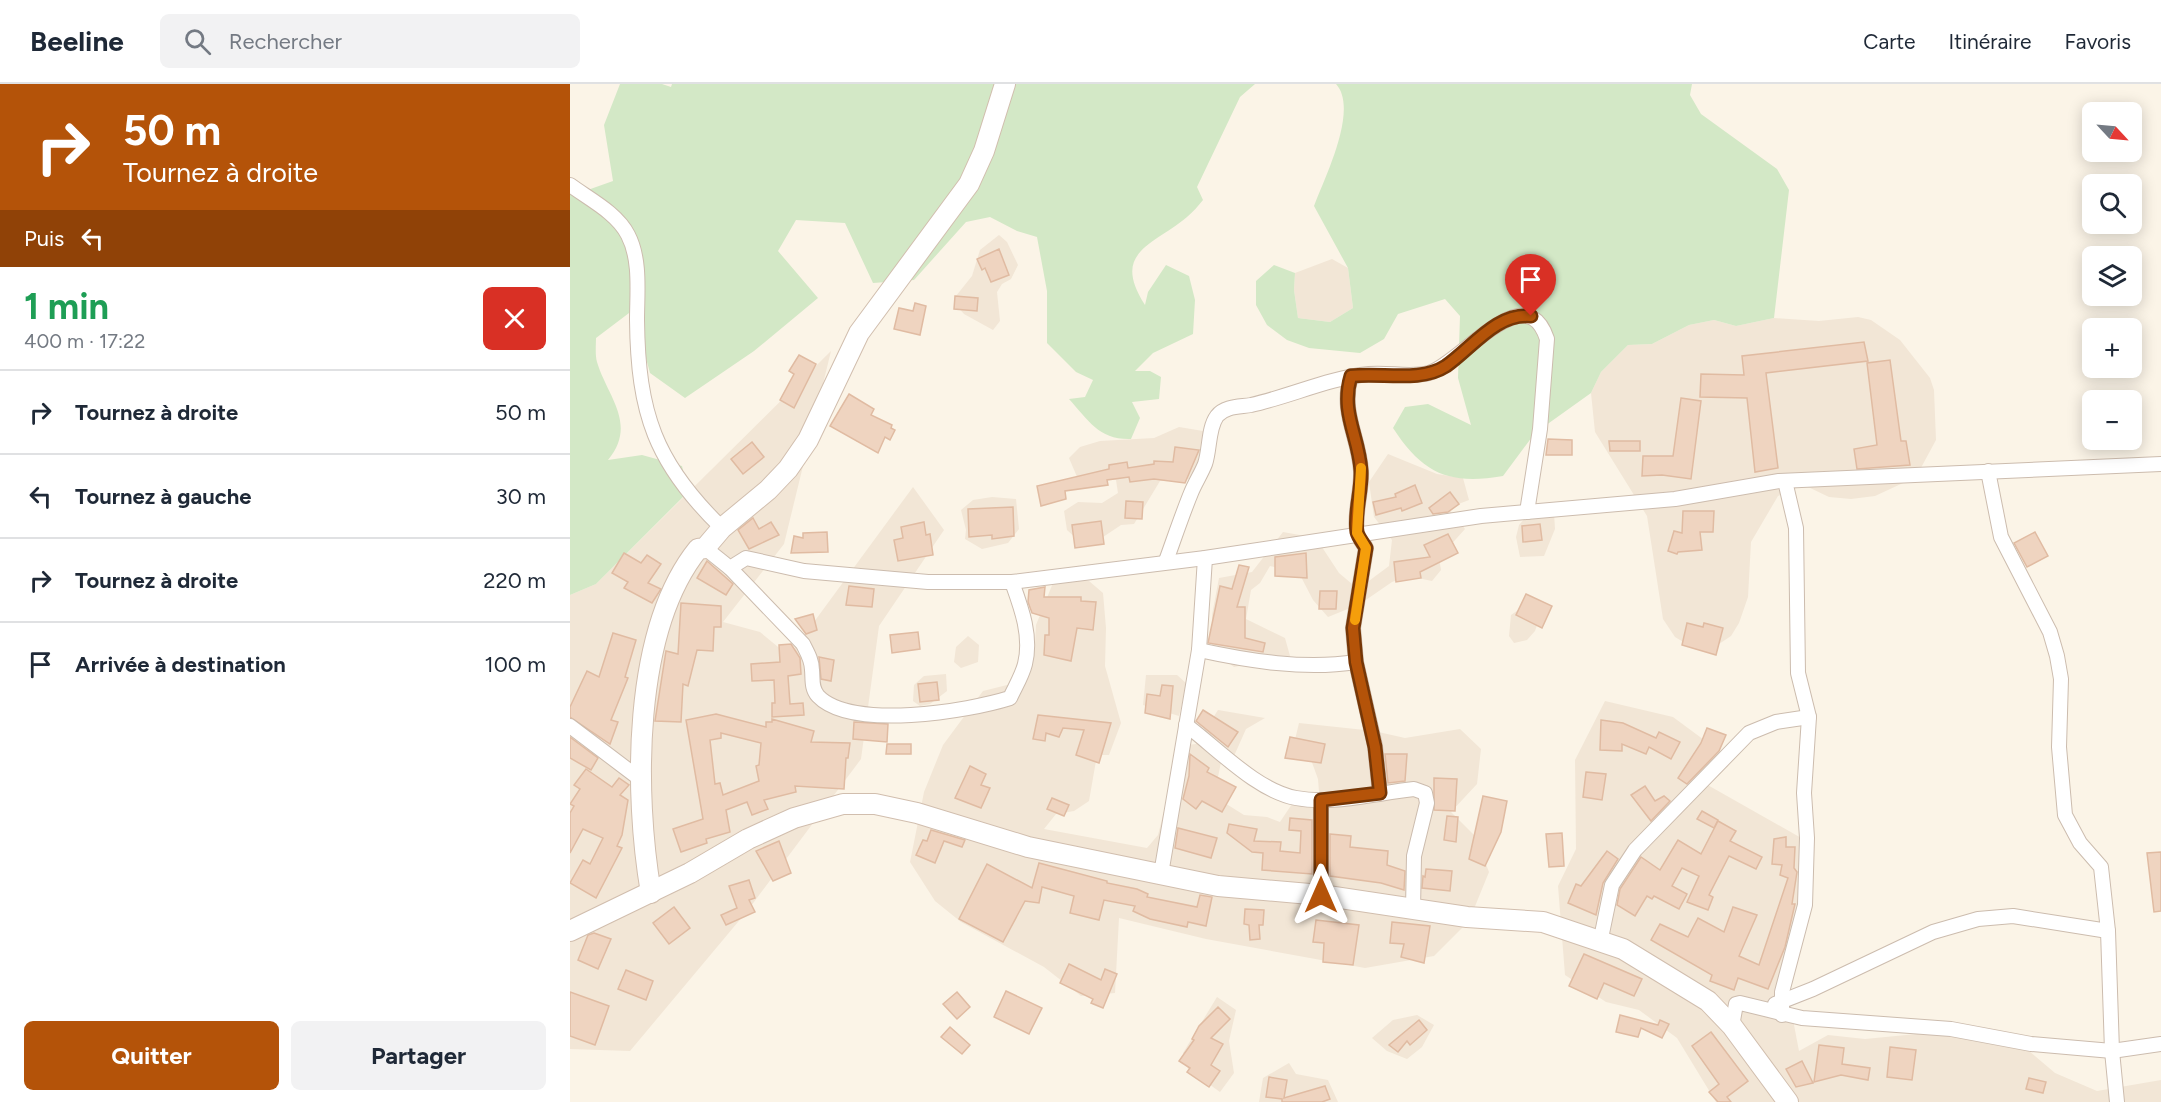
<!DOCTYPE html>
<html lang="fr">
<meta charset="utf-8">
<style>
body{margin:0;font-family:Figtree,sans-serif;background:#f2f2f3;color:#1f2937;height:100vh;display:flex;flex-direction:column;font-size:22px;white-space:nowrap}
*{box-sizing:border-box;margin:0}
p{font-size:20px;color:#747a83}
.icon{flex:none;width:33px;height:33px;fill:none;stroke:currentColor;stroke-width:2;stroke-linecap:round;stroke-linejoin:round}
.map{position:relative;flex:1;overflow:hidden}
.panel{display:flex;flex-direction:column;background:#fff;width:570px}
.panel>*{flex:none}
.banner{background:#b45309;color:#fff;overflow:hidden}
.needle{width:39px;rotate:116deg}
.controls{position:absolute;left:1512px;top:18px;display:grid;gap:12px}
.controls a{display:grid;place-items:center;width:60px;height:60px;border-radius:9px;background:#fff;box-shadow:0 3px 15px #0003;font-size:30px}
.pin{position:absolute;display:grid;place-items:center;width:51px;height:51px;color:#fff;margin:-62px -26px;border-radius:50% 50% 50% 0;rotate:-45deg;box-shadow:0 0 6px #0007}
.pin .icon{rotate:45deg}
.me{position:absolute;width:66px;margin:-33px;rotate:0deg;stroke-linejoin:round;filter:drop-shadow(0 0 4px #0008)}
.turn{display:flex;align-items:center;gap:21px;height:126px;padding:0 24px;font-size:27px}
.turn .icon{width:78px;height:78px;stroke-width:2.5}
.turn b{display:block;font-size:42px;line-height:51px}
.then{display:flex;align-items:center;height:57px;padding:0 24px;background:#0003;gap:12px;font-size:22px}
.round{display:grid;place-items:center;flex:none;width:63px;height:63px;border-radius:9px;background:#f2f2f3}
.overview{display:flex;align-items:center;justify-content:space-between;height:102px;padding:0 24px}
h1{font-size:36px;font-weight:700;line-height:45px;color:#1e9e55}
.button{display:flex;gap:12px;margin-top:auto;padding:12px 24px}
.button a{flex:1;height:69px;border-radius:9px;background:#b45309;color:#fff;font-size:24px;font-weight:700;line-height:69px;text-align:center}
.button a+a{background:#f2f2f3;color:#1f2937}
ul{padding:0;list-style:none}
li{display:flex;align-items:center;gap:18px;height:84px;padding:0 24px;border-top:2px solid #e0e1e3}
li div{flex:1}
li b{display:block;font-size:22px}
li em{font-style:normal}
header{display:flex;align-items:center;gap:36px;box-sizing:border-box;height:84px;padding:0 30px;background:#fff;border-bottom:2px solid #e0e1e3}
header strong{font-size:28px}
nav{display:flex;gap:33px;margin-inline-start:auto;font-size:21px}
.search{width:420px;height:54px;background:#f2f2f3;display:flex;align-items:center;gap:15px;box-sizing:border-box;padding:0 21px;border-radius:9px;color:#747a83;font-size:22px}
main{display:flex;flex:1;min-height:0}
.map>svg:first-child{display:block}
</style>
<header>
<strong>Beeline</strong>
<div class="search"><svg class="icon" aria-label="search" viewBox="0 0 24 24"><circle cx="10" cy="10" r="6"/><path d="M15 15l6 6"/></svg>Rechercher</div>
<nav><a>Carte</a><a>Itinéraire</a><a>Favoris</a></nav>
</header>
<main>
<section class="panel">
<div class="banner">
<div class="turn"><svg class="icon" aria-label="right" viewBox="0 0 24 24"><path d="M7 20v-9h11M14 6l5 5-5 5"/></svg><div><b>50 m</b>Tournez à droite</div></div>
<div class="then">Puis<svg class="icon" aria-label="left" viewBox="0 0 24 24"><path d="M17 20v-9H6M10 6l-5 5 5 5"/></svg></div>
</div>
<div class="overview"><div><h1>1 min</h1><p>400 m · 17:22</p></div><a class="round" style="background:#d93025;color:#fff"><svg class="icon" aria-label="close" viewBox="0 0 24 24"><path d="M6 6l12 12M18 6L6 18"/></svg></a></div>
<ul>
<li><svg class="icon" aria-label="right" viewBox="0 0 24 24"><path d="M7 20v-9h11M14 6l5 5-5 5"/></svg><div><b>Tournez à droite</b></div><em>50 m</em></li>
<li><svg class="icon" aria-label="left" viewBox="0 0 24 24"><path d="M17 20v-9H6M10 6l-5 5 5 5"/></svg><div><b>Tournez à gauche</b></div><em>30 m</em></li>
<li><svg class="icon" aria-label="right" viewBox="0 0 24 24"><path d="M7 20v-9h11M14 6l5 5-5 5"/></svg><div><b>Tournez à droite</b></div><em>220 m</em></li>
<li><svg class="icon" aria-label="arrive" viewBox="0 0 24 24"><path d="M6 21V4h12l-3 4 3 4H6"/></svg><div><b>Arrivée à destination</b></div><em>100 m</em></li>
</ul>
<div class="button"><a>Quitter</a><a>Partager</a></div>
</section>
<div class="map">
<svg width="1591" height="1018" viewBox="0 0 1591 1018">
<rect width="100%" height="100%" fill="#fbf4e7"/>
<!-- residential -->
<g fill="#f2e6d6">
<polygon points="429,151 437,158 448,181 441,195 432,200 427,208 430,237 423,246 394,230 386,221 386,212 402,192 410,166"/>
<polygon points="762,175 778,184 783,224 760,238 728,234 724,206 725,189"/>
<polygon points="1288,233 1301,236 1330,256 1360,294 1364,306 1366,356 1346,393 1305,412 1281,415 1259,413 1234,401 1208,412 1181,458 1178,513 1169,539 1161,552 1149,560 1137,566 1125,565 1105,553 1093,535 1077,432 1025,348 1021,309 1031,288 1058,261 1082,260 1119,241 1144,236 1166,242 1204,234 1249,237"/>
<polygon points="261,267 214,460 153,538 190,548 219,572 343,403 374,446 309,542 291,675 178,826 60,967 0,965 0,511 26,500"/>
<polygon points="609,343 633,347 646,358 641,386 620,395 590,397 564,440 551,441 527,457 508,456 497,446 494,427 508,418 532,419 548,409 546,396 508,395 499,374 510,363 530,357 584,354"/>
<polygon points="818,370 867,390 893,394 899,416 878,424 895,445 869,474 871,486 862,497 838,492 822,498 790,520 758,533 743,516 729,489 700,482 690,499 681,506 676,535 715,554 720,572 702,583 679,580 664,583 642,566 642,531 649,494 682,488 713,448 746,454 769,489 788,505 819,482 822,456 804,433 799,398"/>
<polygon points="422,413 446,415 449,445 438,459 412,465 395,455 396,446 391,426 403,416"/>
<polygon points="962,426 984,429 985,445 974,472 950,473 946,453 949,441"/>
<polygon points="485,494 519,497 533,509 536,544 535,582 551,639 539,671 527,671 519,717 504,727 486,730 474,745 577,764 588,751 603,692 606,662 626,660 648,626 695,634 676,645 664,672 651,678 647,698 650,716 674,731 697,733 710,738 722,720 750,720 748,695 740,673 722,668 729,639 804,647 835,654 890,645 911,665 907,700 881,728 905,752 919,788 899,837 864,872 795,884 636,855 549,834 545,909 511,912 474,883 391,838 365,817 340,778 354,708 373,661 413,607 453,597 465,560 466,541"/>
<polygon points="954,522 971,530 965,547 957,556 944,559 939,552 941,531"/>
<polygon points="398,552 409,561 408,578 391,584 384,578 386,563"/>
<polygon points="376,590 377,607 360,620 350,622 343,617 344,601 354,592"/>
<polygon points="576,591 607,591 617,600 609,632 573,621"/>
<polygon points="1035,617 1103,633 1149,667 1127,695 1233,755 1230,857 1221,901 1221,925 1229,967 1258,951 1295,955 1398,945 1452,961 1485,989 1527,1007 1591,996 1591,1018 1146,1018 1107,954 1069,926 1036,918 995,891 988,802 1006,765 1005,676"/>
<polygon points="647,913 666,926 659,957 664,989 650,1008 618,985 613,969"/>
<polygon points="847,931 864,941 852,963 837,975 817,967 802,954 823,936"/>
<polygon points="719,979 726,990 758,996 768,1018 689,1018 693,994"/>
</g>
<!-- green -->
<g fill="#d3e8c6">
<path d="M50 0H92L101 3 102 0H685L670 13 627 103 633 116C628 122 623 128 617 133 582 162 541 168 575 221L578 208 596 181 619 192 625 216 623 250 583 269 565 287H580L591 293 589 315 562 318 570 334 561 355C529 356 519 337 499 315L515 313 523 296 506 288 477 259V207L467 153 447 147 420 133 396 138 344 196 303 199 275 139 226 136 208 167 248 214 184 267 115 314 80 289 63 226 26 254C26 261 25 271 27 278 37 312 68 340 38 376L72 371 112 382 118 408 26 500 0 511V103L12 108 43 97 34 41Z"/>
<path d="M766 0H1122L1120 11 1131 30 1207 85 1219 106 1204 234 1166 242 1144 236 1119 241 1082 260 1058 261 1031 288 1021 309 965 349 933 392C879 401 853 390 823 344L835 323 858 320 901 341 888 294 890 232 875 215 828 230 814 255 790 269 739 264 717 256 697 241 686 221V197L704 181 725 189 724 206 728 234 760 238 783 224 778 184 744 122C755 93 789 25 766 0Z"/>
</g>
<!-- building -->
<g fill="#efd4c0" stroke="#e0bba2" stroke-width="1.5" fill-rule="evenodd">
<polygon points="429,165 439,191 421,198 415,184 412,186 407,175"/>
<polygon points="385,212 408,214 407,227 384,225"/>
<polygon points="345,219 356,222 350,251 324,245 329,224 343,227"/>
<polygon points="1294,258 1298,277 1196,289 1208,384 1185,388 1177,314 1130,313 1131,290 1174,291 1172,272"/>
<polygon points="229,271 246,280 224,324 210,316 224,290 219,287"/>
<polygon points="1320,276 1331,357 1336,357 1340,381 1287,385 1284,365 1307,361 1297,279"/>
<polygon points="279,310 304,325 301,331 322,341 321,344 325,346 320,356 315,353 308,369 260,342"/>
<polygon points="1111,314 1131,317 1121,395 1092,391 1072,392 1073,372 1103,372"/>
<polygon points="978,355 1002,356 1002,371 976,371"/>
<polygon points="1039,357 1070,357 1070,367 1040,367"/>
<polygon points="182,358 194,373 173,390 161,375"/>
<polygon points="605,363 629,366 615,399 584,395 560,398 559,393 537,396 538,401 495,407 496,415 471,422 467,402 539,385 539,381 557,378 558,384 584,380 584,377 603,378"/>
<polygon points="845,401 852,419 832,427 831,424 806,431 803,418 826,413 825,410"/>
<polygon points="880,408 889,420 878,428 863,430 859,424"/>
<polygon points="556,417 573,418 572,435 555,434"/>
<polygon points="443,423 444,452 422,455 422,451 399,453 398,425"/>
<polygon points="1113,427 1144,427 1143,448 1130,448 1132,466 1108,468 1107,470 1098,467 1104,447 1112,449"/>
<polygon points="183,434 189,445 201,438 209,451 179,465 168,446"/>
<polygon points="531,437 534,460 505,464 502,441"/>
<polygon points="354,438 356,451 360,450 363,471 328,477 324,456 333,454 331,443"/>
<polygon points="970,440 972,456 953,458 952,442"/>
<polygon points="257,448 258,468 221,469 224,452 233,454 233,449"/>
<polygon points="1465,448 1478,472 1457,483 1444,459"/>
<polygon points="878,450 888,469 850,488 851,494 826,498 824,478 860,473 854,461"/>
<polygon points="54,469 71,479 77,471 91,480 78,499 91,505 82,519 54,504 58,498 42,489"/>
<polygon points="736,469 737,494 705,492 705,473"/>
<polygon points="137,477 163,500 156,511 127,494"/>
<polygon points="669,481 679,483 667,523 675,523 675,554 695,559 693,568 638,559 650,502 662,505"/>
<polygon points="279,502 304,505 302,523 276,521"/>
<polygon points="475,503 474,513 511,513 511,517 526,518 523,546 507,544 501,577 474,571 475,551 479,551 479,534 462,529 458,518 459,506"/>
<polygon points="750,507 767,507 766,525 749,525"/>
<polygon points="956,510 982,522 972,544 946,531"/>
<polygon points="111,519 151,522 151,543 144,543 143,567 127,566 118,602 113,600 111,638 85,637 96,567 108,570"/>
<polygon points="243,530 247,546 236,550 225,535"/>
<polygon points="1117,539 1133,543 1134,539 1153,544 1146,571 1112,561"/>
<polygon points="348,548 350,565 322,569 320,551"/>
<polygon points="43,549 66,556 55,593 58,594 41,636 48,638 40,660 0,633 0,623 17,587 29,593"/>
<polygon points="221,560 230,574 231,590 218,592 220,620 233,619 234,631 202,633 202,619 205,619 204,596 182,597 181,580 210,578 209,561"/>
<polygon points="249,573 264,576 261,597 251,595"/>
<polygon points="367,598 369,616 350,618 348,600"/>
<polygon points="592,601 603,602 600,635 575,629 577,610 590,612"/>
<polygon points="633,626 668,648 658,663 626,637"/>
<path d="M146 630 196 643V638H202V635L244 647 241 658 280 659 278 674H276L274 705 225 702 226 708 194 716 198 725 182 731 177 718 156 726 160 748 136 755 137 759 111 768 103 745 133 735 116 636ZM151 649 191 659 189 681 186 682 189 697 153 711 150 699 145 700 140 656 151 654Z"/>
<polygon points="468,631 541,639 529,679 506,671 514,646 493,644 489,653 476,649 475,657 463,655"/>
<polygon points="1031,636 1053,639 1086,654 1089,648 1110,658 1101,675 1079,663 1076,670 1052,660 1052,667 1030,666"/>
<polygon points="284,638 318,640 317,658 283,655"/>
<polygon points="1137,644 1156,651 1149,667 1117,700 1108,694 1131,659"/>
<polygon points="0,653 28,674 21,686 0,674"/>
<polygon points="720,653 755,660 751,679 715,674"/>
<polygon points="317,660 341,660 341,670 316,670"/>
<polygon points="620,670 639,684 637,688 666,703 652,728 632,717 626,725 613,715 619,692"/>
<polygon points="815,670 837,670 835,697 818,699"/>
<polygon points="400,682 416,690 411,701 420,704 411,724 385,714"/>
<polygon points="16,685 42,703 49,694 59,701 50,711 58,716 52,751 47,762 52,764 26,814 0,799 13,776 20,780 33,754 13,745 0,769 0,729 4,722 0,720 10,705 4,701"/>
<polygon points="1016,688 1036,690 1032,716 1013,713"/>
<polygon points="864,694 887,695 885,727 864,726"/>
<polygon points="1075,702 1085,717 1094,712 1100,717 1081,737 1061,711"/>
<polygon points="913,712 937,717 931,748 915,782 899,775"/>
<polygon points="482,714 499,721 494,732 477,725"/>
<polygon points="1132,727 1148,736 1144,744 1127,735"/>
<polygon points="877,732 888,733 886,758 874,756"/>
<polygon points="720,734 742,736 742,790 692,786 693,769 682,768 657,749 659,740 687,745 684,757 711,758 710,767 730,769 731,747 719,746"/>
<polygon points="1148,737 1166,747 1160,757 1192,773 1186,785 1159,772 1139,811 1143,813 1138,826 1117,818 1129,792 1112,784 1102,802 1117,810 1109,825 1084,812 1082,815 1077,812 1065,832 1047,821 1050,805 1071,773 1090,786 1108,756 1131,770"/>
<polygon points="608,744 647,754 641,774 605,764"/>
<polygon points="361,746 395,756 392,763 374,757 365,779 346,771 353,756 357,757"/>
<polygon points="992,749 994,782 979,783 976,750"/>
<polygon points="760,750 781,752 780,763 818,767 817,781 835,787 834,806 811,799 760,792"/>
<polygon points="1216,753 1216,763 1225,763 1224,784 1227,788 1222,820 1225,820 1215,863 1198,905 1168,894 1164,906 1140,897 1142,891 1081,856 1090,840 1118,853 1128,834 1154,848 1163,823 1187,831 1169,872 1189,881 1218,794 1210,791 1212,781 1202,780 1204,755"/>
<polygon points="209,757 221,789 203,797 186,767"/>
<polygon points="1037,767 1048,775 1033,799 1026,831 998,819 1006,800 1011,802"/>
<polygon points="1591,768 1591,827 1584,828 1577,769"/>
<polygon points="469,779 537,797 537,799 567,805 578,810 577,813 627,823 630,811 642,813 636,842 618,838 617,843 580,835 563,827 565,822 534,816 529,836 500,829 504,812 472,803 469,819 455,817 433,858 389,835 417,780 462,804"/>
<polygon points="856,785 882,787 880,807 852,804 853,792 855,793"/>
<polygon points="179,796 185,814 179,816 185,828 156,841 151,831 167,824 159,802"/>
<polygon points="104,823 120,844 99,860 83,839"/>
<polygon points="675,825 694,826 693,841 689,841 690,855 680,856 679,841 674,840"/>
<polygon points="746,836 789,841 783,881 753,878 754,859 743,858"/>
<polygon points="822,838 860,842 854,879 831,873 834,860 820,859"/>
<polygon points="24,849 41,855 28,885 8,876 18,851"/>
<polygon points="1014,870 1072,895 1064,912 1034,899 1027,915 999,902"/>
<polygon points="499,880 531,896 535,885 547,890 533,924 521,919 523,915 490,899"/>
<polygon points="56,886 83,897 76,916 48,905"/>
<polygon points="436,907 472,924 459,950 424,933"/>
<polygon points="0,908 39,922 25,961 0,952"/>
<polygon points="387,908 400,923 387,935 373,920"/>
<polygon points="648,923 660,935 641,954 653,960 641,981 650,987 639,1003 617,988 620,984 609,977 624,956 622,955 629,942"/>
<polygon points="1050,931 1088,941 1090,936 1099,940 1092,954 1071,944 1068,953 1046,948"/>
<polygon points="849,936 857,946 840,961 837,957 828,968 819,961"/>
<polygon points="380,943 400,961 392,970 371,953"/>
<polygon points="1141,948 1178,997 1157,1013 1161,1018 1148,1018 1139,1008 1149,1000 1122,962"/>
<polygon points="1249,961 1274,964 1272,980 1300,984 1298,996 1271,991 1244,998"/>
<polygon points="1320,963 1346,966 1342,996 1317,993"/>
<polygon points="1232,977 1243,999 1226,1003 1216,985"/>
<polygon points="699,993 717,996 714,1014 755,1002 760,1015 752,1018 712,1018 712,1015 696,1013"/>
<polygon points="1459,994 1476,998 1473,1009 1456,1005"/>
</g>
<g fill="none" stroke-linecap="round" stroke-linejoin="round">
<defs>
<g id="street">
<path d="M0 101C19 115 47 129 58 151 71 176 67 209 67 236 68 329 85 379 152 444"/>
<path d="M781 292C770 329 789 352 791 387 792 407 784 429 787 448 788 453 793 459 796 464L783 544 786 578 805 662 810 709"/>
<polyline points="1418,387 1431,453 1480,548 1487,572 1491,595 1489,663 1495,731 1510,759 1531,783 1538,847 1542,967 1547,1018"/>
<polyline points="135,464 160,484 176,474 234,487 358,498 442,498 635,474 911,432 1105,415 1209,397 1591,380"/>
<path d="M596 477C604 455 612 431 621 409 625 399 631 390 635 380 640 366 638 344 647 332 655 322 670 323 681 321 721 312 759 294 799 290 819 288 840 294 859 289 891 280 956 190 977 255L970 345 957 428"/>
<path d="M160 484 233 560C237 568 242 576 242 586 243 595 241 604 248 612 281 647 399 627 440 614 445 603 452 592 455 580 462 552 451 523 442 498"/>
<path d="M629 566C679 577 735 586 786 578"/>
<path d="M616 641C647 664 687 707 726 714 763 721 806 709 844 705L855 709 857 719 844 772 843 825"/>
<polyline points="0,642 70,695"/>
<polyline points="591,790 629,566 635,474"/>
<polyline points="751,811 751,716"/>
<polyline points="1030,859 1042,801 1065,766 1179,649 1206,638 1239,633"/>
<polyline points="1205,920 1243,905 1363,848 1408,835 1443,832 1538,847"/>
<polyline points="1212,931 1212,908 1235,821 1237,754 1234,709 1239,633 1228,589 1226,444 1215,397"/>
<polyline points="1162,942 1166,920 1170,919 1232,934 1381,945 1461,960 1542,967 1591,960"/>
</g>
<g id="secondary">
<path d="M81 809C64 710 62 547 128 465L135 464 152 444 198 406 218 385 238 356 289 249 399 100 414 67 435 0"/>
<polyline points="0,847 120,789 178,755 224,734 273,720 305,720 347,729 458,763 648,802 751,811 897,833 973,838 1053,865 1138,917 1162,942 1218,1018"/>
</g>
</defs>
<!-- street casing -->
<use href="#street" stroke="#ccbcae" stroke-width="16"/>
<!-- secondary casing -->
<use href="#secondary" stroke="#d1beae" stroke-width="22"/>
<!-- street -->
<use href="#street" stroke="#fff" stroke-width="14"/>
<!-- secondary -->
<use href="#secondary" stroke="#fff" stroke-width="20"/>
</g>
<g fill="none" stroke-linecap="round" stroke-linejoin="round">
<defs>
<path id="route" d="M751 811V716L810 709 805 663 786 578 783 544 796 464C793 459 788 453 787 448 784 429 792 407 791 387 789 352 770 329 781 292 810 288 850 299 876 282 903 263 926 229 961 232"/>
</defs>
<!-- route casing -->
<use href="#route" stroke="#753606" stroke-width="15"/>
<!-- route -->
<use href="#route" stroke="#b45309" stroke-width="10"/>
<!-- slow -->
<polyline stroke="#f59e0b" stroke-width="10" points="785,536 796,464 787,449 791,384"/>
</g>
</svg>
<div class="controls">
<a><svg class="needle" viewBox="-14 -14 28 28"><path d="M0-13l5 13h-10z" fill="#e53935"/><path d="M0 13l5-13h-10z" fill="#747a83"/></svg></a>
<a><svg class="icon" aria-label="search" viewBox="0 0 24 24"><circle cx="10" cy="10" r="6"/><path d="M15 15l6 6"/></svg></a>
<a><svg class="icon" aria-label="layers" viewBox="0 0 24 24"><path d="M12 4l9 5-9 5-9-5zM3 14l9 5 9-5"/></svg></a>
<a>+</a>
<a>−</a>
</div>
<div class="pin" style="left:961px;top:232px;background:#d93025"><svg class="icon" aria-label="arrive" viewBox="0 0 24 24"><path d="M6 21V4h12l-3 4 3 4H6"/></svg></div>
<svg class="me" style="left:751px;top:811px" viewBox="-20 -20 40 40"><path d="M0-17L14 15 0 8-14 15z" fill="#b45309" stroke="#fff" stroke-width="4"/></svg>
</div>
</main>
